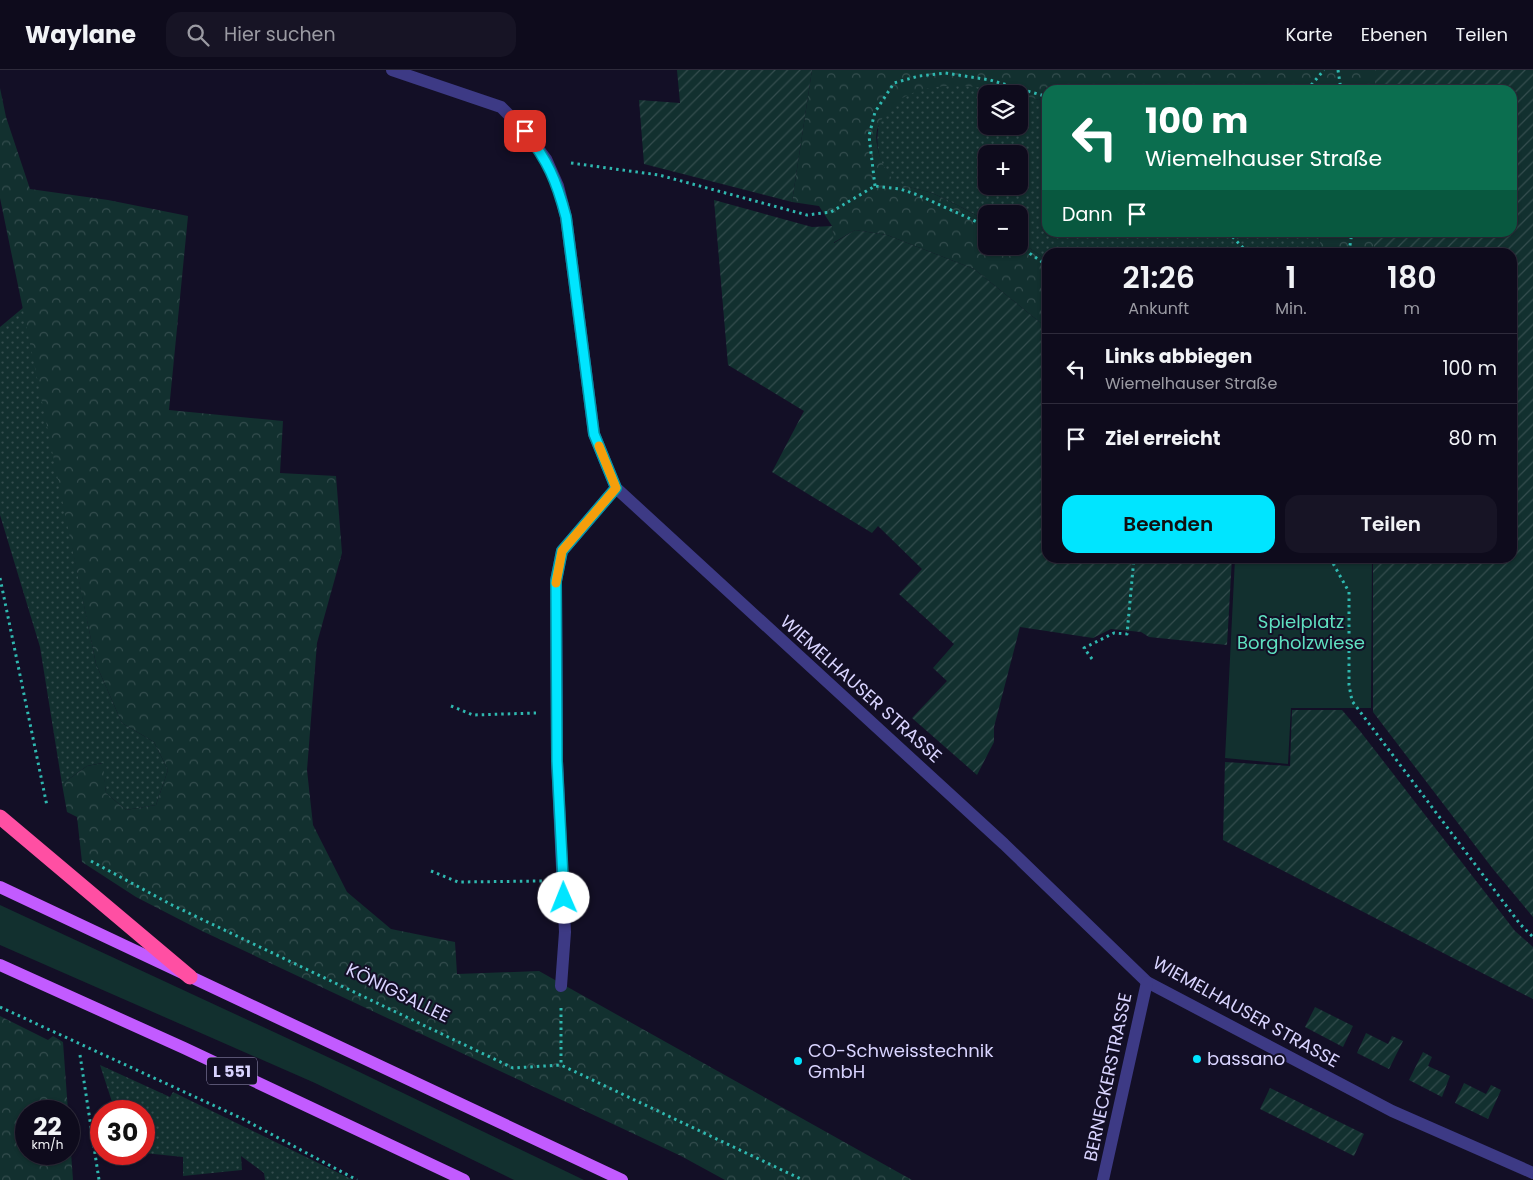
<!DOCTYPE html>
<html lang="de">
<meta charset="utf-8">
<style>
body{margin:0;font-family:Poppins,sans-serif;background:#171425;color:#f1f3f6;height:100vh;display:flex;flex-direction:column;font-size:19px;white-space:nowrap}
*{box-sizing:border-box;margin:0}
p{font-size:16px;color:#9b9ba3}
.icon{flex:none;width:28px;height:28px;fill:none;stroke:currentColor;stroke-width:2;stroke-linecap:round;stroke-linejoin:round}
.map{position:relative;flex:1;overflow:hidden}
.side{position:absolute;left:1042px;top:178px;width:475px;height:315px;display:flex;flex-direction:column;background:#0e0b1c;border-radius:15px;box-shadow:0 1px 4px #0004,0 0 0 1px #2e2b3b}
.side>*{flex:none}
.guide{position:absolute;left:1042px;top:15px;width:475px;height:152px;border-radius:15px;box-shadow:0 1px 4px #0004,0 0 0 1px #2e2b3b;background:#0b6e4f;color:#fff;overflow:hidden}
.fabs{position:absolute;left:978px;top:15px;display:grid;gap:10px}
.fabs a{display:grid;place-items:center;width:50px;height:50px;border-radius:10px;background:#0e0b1c;box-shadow:0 1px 4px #0004,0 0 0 1px #2e2b3b;font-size:25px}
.speed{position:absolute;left:15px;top:1030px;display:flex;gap:10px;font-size:25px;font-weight:700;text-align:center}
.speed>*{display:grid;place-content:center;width:65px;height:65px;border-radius:50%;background:#0e0b1c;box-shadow:0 1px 4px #0004,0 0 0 1px #2e2b3b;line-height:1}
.speed small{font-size:12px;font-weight:400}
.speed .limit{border:8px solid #d22;background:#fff;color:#111}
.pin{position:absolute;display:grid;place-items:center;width:42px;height:42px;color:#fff;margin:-21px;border-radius:10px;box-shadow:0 2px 8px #0006}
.me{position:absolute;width:55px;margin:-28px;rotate:359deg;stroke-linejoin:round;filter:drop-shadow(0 0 4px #0008)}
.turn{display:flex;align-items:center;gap:18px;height:105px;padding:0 20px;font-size:22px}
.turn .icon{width:65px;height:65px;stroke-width:2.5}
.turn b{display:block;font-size:35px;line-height:42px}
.then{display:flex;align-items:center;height:48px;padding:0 20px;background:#0003;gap:10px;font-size:19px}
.eta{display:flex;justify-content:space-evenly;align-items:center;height:85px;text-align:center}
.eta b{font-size:30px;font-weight:600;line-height:35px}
.button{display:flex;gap:10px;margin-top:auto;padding:10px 20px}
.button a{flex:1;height:58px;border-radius:15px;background:#00e5ff;color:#111;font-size:20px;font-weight:600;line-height:58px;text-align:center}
.button a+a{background:#171425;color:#f1f3f6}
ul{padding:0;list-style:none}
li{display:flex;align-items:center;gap:15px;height:70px;padding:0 20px;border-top:1px solid #2e2b3b}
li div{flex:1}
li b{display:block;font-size:19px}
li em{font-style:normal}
header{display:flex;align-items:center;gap:30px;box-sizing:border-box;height:70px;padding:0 25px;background:#0e0b1c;border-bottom:1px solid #2e2b3b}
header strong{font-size:24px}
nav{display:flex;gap:28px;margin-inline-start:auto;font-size:18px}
.search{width:350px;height:45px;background:#171425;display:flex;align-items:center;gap:12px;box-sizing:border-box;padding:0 18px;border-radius:15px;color:#9b9ba3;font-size:19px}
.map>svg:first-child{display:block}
</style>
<header>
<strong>Waylane</strong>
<div class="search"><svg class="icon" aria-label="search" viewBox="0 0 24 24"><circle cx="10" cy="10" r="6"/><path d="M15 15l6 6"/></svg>Hier suchen</div>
<nav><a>Karte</a><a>Ebenen</a><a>Teilen</a></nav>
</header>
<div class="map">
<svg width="1533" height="1110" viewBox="0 0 1533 1110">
<defs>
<pattern id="grass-dots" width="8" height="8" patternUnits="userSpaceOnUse" patternTransform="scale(1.25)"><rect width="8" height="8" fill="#12302f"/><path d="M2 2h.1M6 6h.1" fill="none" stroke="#344d4e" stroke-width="1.8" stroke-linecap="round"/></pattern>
<pattern id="forest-crowns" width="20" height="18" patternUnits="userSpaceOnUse" patternTransform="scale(1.25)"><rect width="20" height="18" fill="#12302f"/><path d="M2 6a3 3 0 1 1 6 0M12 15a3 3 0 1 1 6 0" fill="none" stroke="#344d4e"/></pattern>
<pattern id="garden-furrows" width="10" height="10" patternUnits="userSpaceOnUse" patternTransform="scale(1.25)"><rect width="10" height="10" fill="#12302f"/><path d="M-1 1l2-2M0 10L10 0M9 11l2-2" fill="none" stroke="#344d4e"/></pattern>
</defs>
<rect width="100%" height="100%" fill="#130f26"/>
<!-- grass -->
<g fill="url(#grass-dots)" fill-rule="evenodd">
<path d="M944 9 989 14 1039 30 1046 18 1054 20H1048V162L1319 163 1321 182H1048L1047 190 1019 171V144H986V151C969 141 950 131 932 123 921 119 900 117 892 109 869 85 874 40 900 20 912 10 930 10 944 9ZM986 24H1019V56H986ZM986 84H1019V116H986Z"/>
<polygon points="24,237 96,594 122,653 154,672 168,700 156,735 126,740 106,723 102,693 87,696 62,714 40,577 0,445 0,257"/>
<polygon points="100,995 170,1027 173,1022 353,1110 265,1110 264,1103 241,1086 242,1100 183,1106 183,1087 144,1083 144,1041 115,1041"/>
</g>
<!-- forest -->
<g fill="url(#forest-crowns)">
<path d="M812 0H1375V20L1046 18 1039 30C983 13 898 0 877 60 874 74 882 99 893 109 901 117 921 119 932 123 950 131 969 141 986 151V176H1019V171L1047 190V261V258L974 199 887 165 855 160 833 173 832 156 819 136 792 132Z"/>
<polygon points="0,18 6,47 30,119 108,130 188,146 169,340 283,351 280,403 336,406 342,483 317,573 307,700 313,755 347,822 391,859 455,872 457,904 539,901 912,1110 725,1110 681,1086 202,861 136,827 82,792 77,747 67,742 62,714 87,696 103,693 106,723 126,740 156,735 168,700 154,672 122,653 96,594 0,128"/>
<polygon points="1319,163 1374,163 1374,182 1321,182"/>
<polygon points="0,946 48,970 53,966 63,972 68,1041 26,1041 26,1084 69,1084 69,1055 73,1110 0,1110"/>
</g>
<!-- park -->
<g fill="#12302f">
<polygon points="1235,488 1372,488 1371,638 1291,638 1288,694 1225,688"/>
<polygon points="0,835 347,996 584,1110 514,1110 315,1013 0,875"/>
</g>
<!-- garden -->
<g fill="url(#garden-furrows)">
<polygon points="677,0 812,0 792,132 644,94 639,30 680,33"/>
<polygon points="1375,0 1533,0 1533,847 1493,799 1373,642 1373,488 1512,488 1512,182 1374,182 1374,163 1512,162 1512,20 1375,20"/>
<polygon points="714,130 812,157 832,156 834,173 855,160 887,165 974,199 1047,258 1048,488 1232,488 1227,575 1149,567 1141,562 1111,559 1093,568 1020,557 994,657 994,672 977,705 912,648 947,611 933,598 954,574 899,524 922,499 878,456 872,463 772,402 804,341 728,295"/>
<polygon points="1292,640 1342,640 1360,661 1515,861 1533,877 1533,929 1223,770 1225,692 1290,696"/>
<polygon points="1315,937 1353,956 1343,977 1305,957"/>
<polygon points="1366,963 1388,974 1392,966 1403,971 1389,999 1357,983"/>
<polygon points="1423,982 1432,987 1428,996 1450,1006 1442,1027 1409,1010"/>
<polygon points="1464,1013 1486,1024 1491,1015 1501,1020 1488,1049 1455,1033"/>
<polygon points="1270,1018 1364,1064 1354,1086 1260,1039"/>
</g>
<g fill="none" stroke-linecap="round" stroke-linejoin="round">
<!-- path -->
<g stroke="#2fb8b0" stroke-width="3" stroke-dasharray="2.5 4" stroke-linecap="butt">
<polyline points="1338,0 1341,20"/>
<polyline points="1307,20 1324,0"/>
<polyline points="571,93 659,105 807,145 831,142 875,116 900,119 918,125 986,156"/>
<polyline points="875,116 869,66 875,42 894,13 919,6 945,3 990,10 1048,27"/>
<polyline points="1228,162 1247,182"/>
<polyline points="1019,176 1048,196"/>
<polyline points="1349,182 1352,162"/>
<polyline points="1330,488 1349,522 1349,615 1352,631 1520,854 1533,867"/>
<polyline points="0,508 47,736"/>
<polyline points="1092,589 1084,578 1114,563 1127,564 1134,488"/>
<polyline points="451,636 473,645 536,643"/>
<polyline points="91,791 172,835 513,998 561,995 803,1110"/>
<polyline points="431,801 458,812 543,811"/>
<polyline points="0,937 243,1049 357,1110"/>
<polyline points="561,938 561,995"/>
<polyline points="80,985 99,1110"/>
</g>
<!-- street -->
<g stroke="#3d3a85" stroke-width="12">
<polyline points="392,0 501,37 525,61 546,89 558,116 566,147 594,364 616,418 1004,774 1147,912 1392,1041 1533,1103"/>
<polyline points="561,916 565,862 557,691 556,511 562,481 616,418"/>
<polyline points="1103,1110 1147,912"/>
</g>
<!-- primary -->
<g stroke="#c25bff" stroke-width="12">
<polyline points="0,817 622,1110"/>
<polyline points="0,895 184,978 464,1110"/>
</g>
<!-- highway -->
<polyline stroke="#ff4fa3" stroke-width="15" points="0,747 190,907"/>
</g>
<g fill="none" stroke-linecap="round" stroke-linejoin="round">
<defs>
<path id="route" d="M525 61C548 92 556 109 566 147L594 364 616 418 562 481 556 511 557 691 564 828"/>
</defs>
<!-- route casing -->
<use href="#route" stroke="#0095a6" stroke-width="12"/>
<!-- route -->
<use href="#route" stroke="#00e5ff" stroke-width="9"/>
<!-- slow -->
<polyline stroke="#f59e0b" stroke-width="9" points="556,513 562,481 616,418 599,376"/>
</g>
<!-- markers -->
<g fill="#00e5ff" stroke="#130f26" stroke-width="2">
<circle cx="1197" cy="989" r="5"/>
<circle cx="798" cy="991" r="5"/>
</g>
<g text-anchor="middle" stroke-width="4" stroke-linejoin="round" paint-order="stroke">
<!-- shield labels -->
<rect fill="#130f26" stroke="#9e99be" stroke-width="1" x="207" y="987.5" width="50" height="27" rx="4"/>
<g font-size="16" font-weight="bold" fill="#d9d4ff">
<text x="232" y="1007">L 551</text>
</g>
<!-- park labels -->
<g font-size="18" fill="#5fe0c0" stroke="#130f26">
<text x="1301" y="558">Spielplatz<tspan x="1301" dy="21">Borgholzwiese</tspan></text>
</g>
<!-- street labels -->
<g font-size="18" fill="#d9d4ff" stroke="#130f26">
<text transform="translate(861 619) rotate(42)" y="6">WIEMELHAUSER STRASSE</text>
<text transform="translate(398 923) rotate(26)" y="6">KÖNIGSALLEE</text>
<text transform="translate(1246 942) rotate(29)" y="6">WIEMELHAUSER STRASSE</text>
<text transform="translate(1108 1007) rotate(-78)" y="6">BERNECKERSTRASSE</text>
</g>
<!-- poi labels -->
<g font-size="18" fill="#d9d4ff" stroke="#130f26" text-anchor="start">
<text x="808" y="987">CO-Schweisstechnik<tspan x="808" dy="21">GmbH</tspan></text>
<text x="1207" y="995">bassano</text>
</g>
</g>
</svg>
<div class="fabs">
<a><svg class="icon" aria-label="layers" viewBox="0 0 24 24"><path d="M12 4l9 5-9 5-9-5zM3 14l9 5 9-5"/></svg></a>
<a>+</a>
<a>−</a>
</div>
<div class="speed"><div>22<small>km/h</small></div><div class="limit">30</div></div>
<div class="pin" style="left:525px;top:61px;background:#d93025"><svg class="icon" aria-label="arrive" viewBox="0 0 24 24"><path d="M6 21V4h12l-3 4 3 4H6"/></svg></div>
<svg class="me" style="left:564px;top:828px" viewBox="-20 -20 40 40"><circle r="19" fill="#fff"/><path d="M0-13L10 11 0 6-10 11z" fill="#00e5ff"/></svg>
<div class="guide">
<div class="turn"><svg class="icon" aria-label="left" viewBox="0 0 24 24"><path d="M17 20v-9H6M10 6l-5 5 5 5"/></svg><div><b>100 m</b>Wiemelhauser Straße</div></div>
<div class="then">Dann<svg class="icon" aria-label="arrive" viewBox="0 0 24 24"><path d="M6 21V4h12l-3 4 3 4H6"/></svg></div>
</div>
<section class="side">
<div class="eta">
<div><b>21:26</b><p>Ankunft</p></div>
<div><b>1</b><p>Min.</p></div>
<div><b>180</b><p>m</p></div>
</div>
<ul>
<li><svg class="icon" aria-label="left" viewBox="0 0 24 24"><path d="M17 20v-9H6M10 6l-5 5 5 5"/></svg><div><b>Links abbiegen</b><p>Wiemelhauser Straße</p></div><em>100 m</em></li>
<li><svg class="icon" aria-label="arrive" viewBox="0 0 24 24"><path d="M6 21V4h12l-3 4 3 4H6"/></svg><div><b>Ziel erreicht</b></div><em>80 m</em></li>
</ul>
<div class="button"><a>Beenden</a><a>Teilen</a></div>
</section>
</div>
